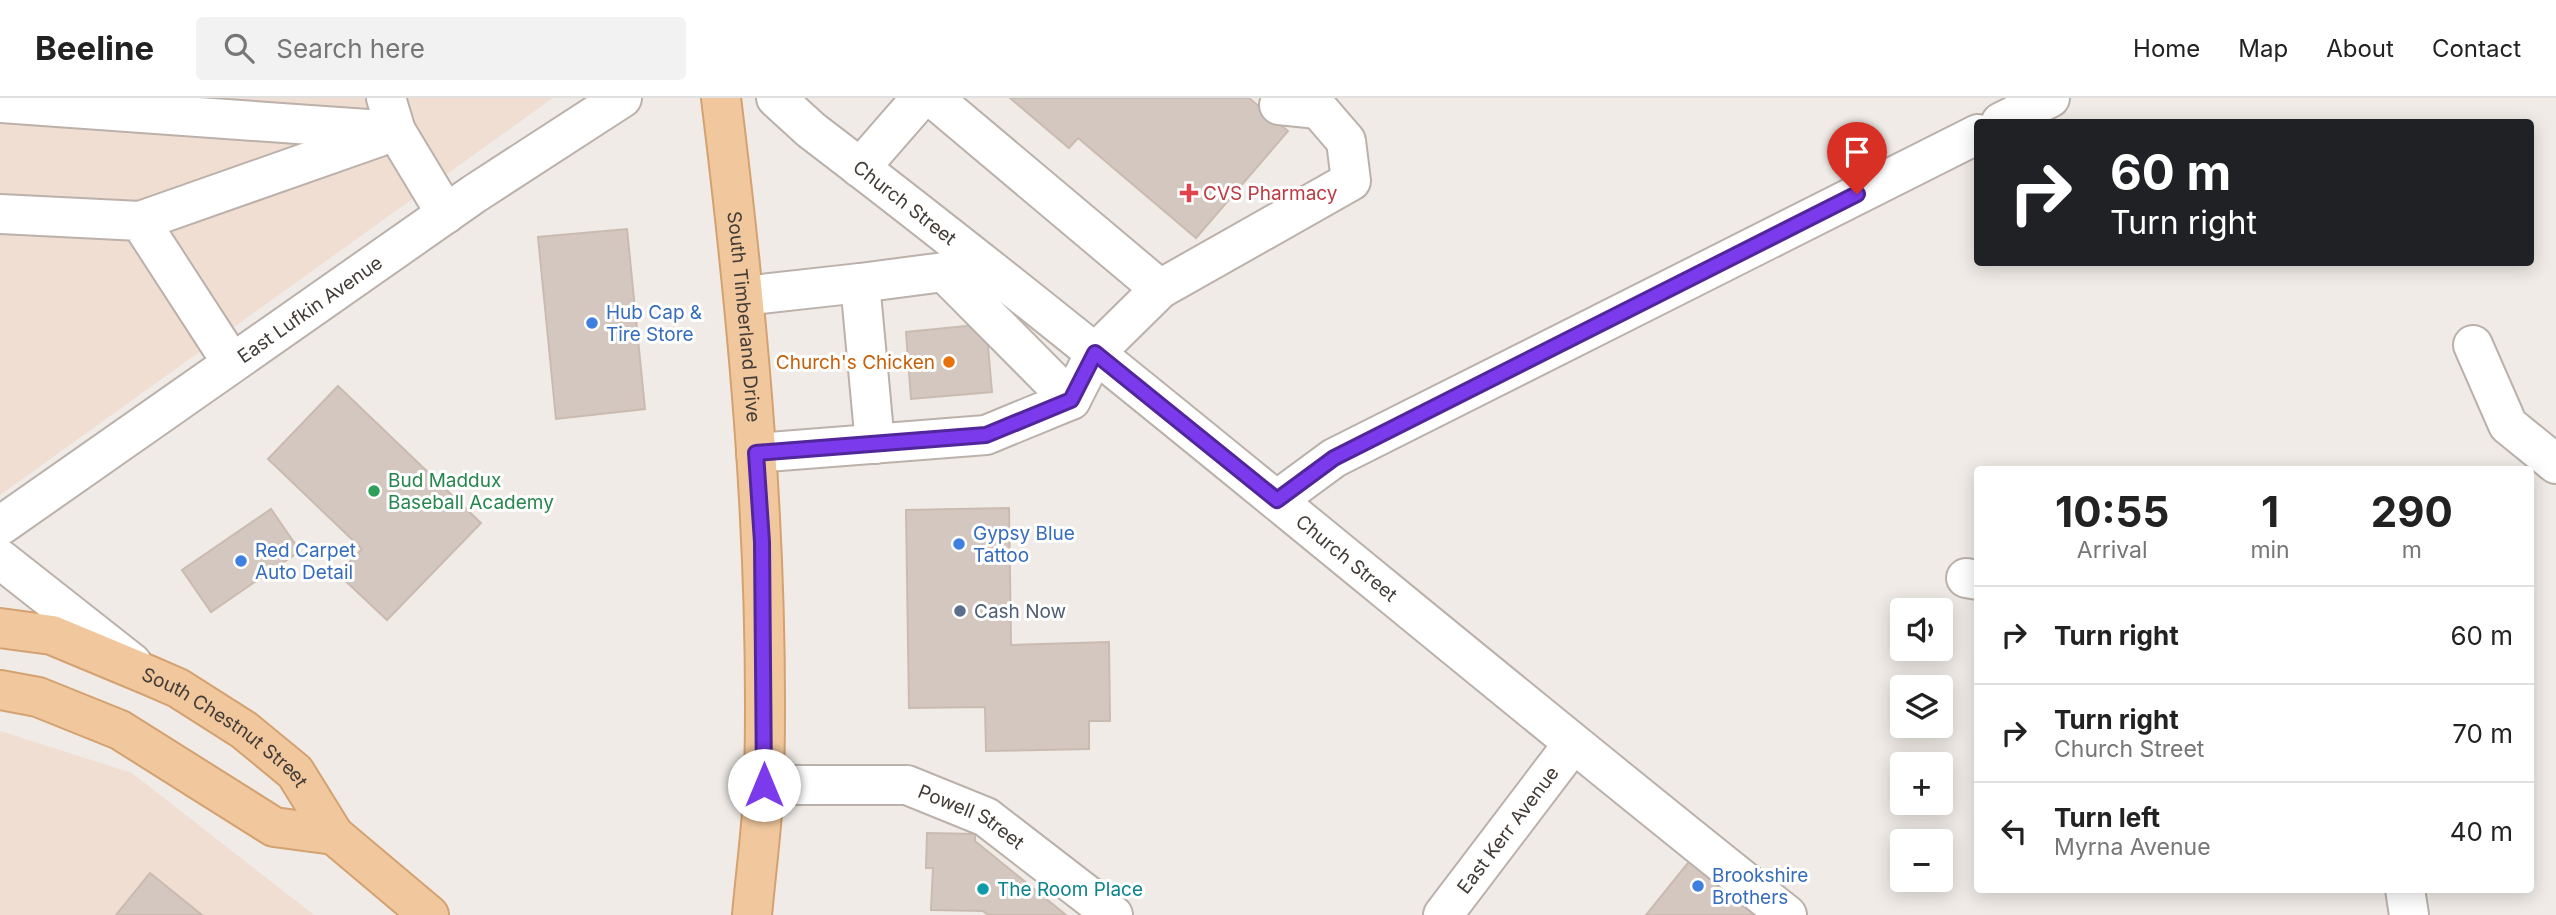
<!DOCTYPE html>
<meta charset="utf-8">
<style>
body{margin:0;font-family:Inter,sans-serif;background:#f2f2f2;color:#222;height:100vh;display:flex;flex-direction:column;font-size:26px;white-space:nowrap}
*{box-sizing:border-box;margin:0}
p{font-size:23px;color:#767676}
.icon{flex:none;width:38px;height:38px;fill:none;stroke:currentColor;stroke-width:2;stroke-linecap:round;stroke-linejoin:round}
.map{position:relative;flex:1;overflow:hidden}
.panel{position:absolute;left:1974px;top:368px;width:560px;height:427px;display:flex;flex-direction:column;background:#fff;border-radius:7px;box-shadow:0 4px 18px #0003}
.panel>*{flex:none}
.guide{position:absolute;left:1974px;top:21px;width:560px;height:147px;border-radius:7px;box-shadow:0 4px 18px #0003;background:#202124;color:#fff;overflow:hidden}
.controls{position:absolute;left:1890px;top:500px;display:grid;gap:14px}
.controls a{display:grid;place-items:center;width:63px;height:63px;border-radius:7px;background:#fff;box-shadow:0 4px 18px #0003;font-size:35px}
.pin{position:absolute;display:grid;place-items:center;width:60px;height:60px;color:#fff;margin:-72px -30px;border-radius:50% 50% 50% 0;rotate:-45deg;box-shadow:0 0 7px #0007}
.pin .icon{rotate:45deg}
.me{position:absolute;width:77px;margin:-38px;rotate:0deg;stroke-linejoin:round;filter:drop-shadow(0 0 5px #0008)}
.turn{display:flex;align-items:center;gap:24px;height:147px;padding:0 21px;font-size:32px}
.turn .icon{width:91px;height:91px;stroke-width:2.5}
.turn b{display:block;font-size:49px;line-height:60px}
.eta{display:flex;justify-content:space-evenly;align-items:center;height:119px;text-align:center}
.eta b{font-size:42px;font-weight:700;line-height:49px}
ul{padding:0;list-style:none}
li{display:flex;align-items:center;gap:21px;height:98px;padding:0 21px;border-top:2px solid #e0e0e0}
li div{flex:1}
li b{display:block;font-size:26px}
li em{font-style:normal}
header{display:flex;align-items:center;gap:42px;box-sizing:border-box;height:98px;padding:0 35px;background:#fff;border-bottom:2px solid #e0e0e0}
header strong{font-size:33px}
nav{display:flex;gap:38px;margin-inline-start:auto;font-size:24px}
.search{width:490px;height:63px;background:#f2f2f2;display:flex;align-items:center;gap:18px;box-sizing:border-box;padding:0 24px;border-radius:7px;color:#767676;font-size:26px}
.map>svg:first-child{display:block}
</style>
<header>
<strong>Beeline</strong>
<div class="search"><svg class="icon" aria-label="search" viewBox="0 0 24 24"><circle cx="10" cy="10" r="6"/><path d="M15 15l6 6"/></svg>Search here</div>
<nav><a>Home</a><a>Map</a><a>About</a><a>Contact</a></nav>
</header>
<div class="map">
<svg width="2556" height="817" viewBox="0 0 2556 817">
<rect width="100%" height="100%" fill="#f0ebe6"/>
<!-- commercial -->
<g fill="#f0ded3">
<polygon points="0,0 553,0 0,397"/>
<polygon points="0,633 132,675 314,817 0,817"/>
</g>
<!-- building -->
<g fill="#d4c7c0" stroke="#cabbb1" stroke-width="2">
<polygon points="1010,0 1249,0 1288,33 1196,140 1078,40 1069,50"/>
<polygon points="627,131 645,311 556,321 538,139"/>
<polygon points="986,226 992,294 911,301 906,234"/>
<polygon points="338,288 481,425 387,522 338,476 362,451 268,361"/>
<polygon points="1009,410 1011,547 1109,544 1110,623 1089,623 1089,651 986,653 985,609 909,610 906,412"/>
<polygon points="271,411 300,453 211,514 182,472"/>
<polygon points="927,735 975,736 975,743 1066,817 988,817 983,813 931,812 933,770 926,770"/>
<polygon points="1692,760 1762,817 1646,817"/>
<polygon points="150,775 202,817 116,817"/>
</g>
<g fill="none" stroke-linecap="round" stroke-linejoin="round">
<defs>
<g id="minor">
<polyline points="386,0 396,33 446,116"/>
<path id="s1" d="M776 0 811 32C1143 285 1460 558 1787 817"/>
<polyline points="933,0 1160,191 1351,83 1346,43 1309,0"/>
<polyline points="0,5 396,33"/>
<polyline points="1279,7 1318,11"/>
<polyline points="2001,24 2050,0"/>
<polyline points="860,70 921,0"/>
<polyline points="0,116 140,123 232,265"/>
<polyline points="140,123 379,39"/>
<polyline points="860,185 944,174 1071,302"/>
<polyline points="744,198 860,185 875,346"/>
<polyline points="2473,247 2508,327 2556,366"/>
<polyline points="756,355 986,337 1071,302 1095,255 1160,191"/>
<polyline points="1277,402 1334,360 1978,36"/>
<path id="s2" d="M0 428 474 96 622 0"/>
<polyline points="0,461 132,565"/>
<polyline points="1966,480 1978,482"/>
<path id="s3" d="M764 687H907L986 719 1113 817"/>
<polyline points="2405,791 2409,817"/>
<path id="s4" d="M1443 817 1572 647"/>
</g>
<g id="major">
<path id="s5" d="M721 0C749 227 770 456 764 685 762 729 756 773 752 817"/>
<path id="s6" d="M0 530 52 537 148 577 178 590 244 632 295 674 334 737 429 817"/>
<polyline points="0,592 38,599 120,632 274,729 334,737"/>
</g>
</defs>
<!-- minor casing -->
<use href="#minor" stroke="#bbb1aa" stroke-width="42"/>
<!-- major casing -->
<use href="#major" stroke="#d4a170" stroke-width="42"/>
<!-- minor -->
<use href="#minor" stroke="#fff" stroke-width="38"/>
<!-- major -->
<use href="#major" stroke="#f1c89e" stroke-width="38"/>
</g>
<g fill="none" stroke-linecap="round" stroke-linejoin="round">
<defs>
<polyline id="route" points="764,687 762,444 756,355 986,337 1071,302 1095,255 1277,402 1334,360 1857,96"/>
</defs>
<!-- route casing -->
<use href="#route" stroke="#51269a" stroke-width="18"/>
<!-- route -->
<use href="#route" stroke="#7c3aed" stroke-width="12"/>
</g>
<!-- markers -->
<path fill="#e0444e" stroke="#fff" stroke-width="2.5" d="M1185.5 84.5h7v7h7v7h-7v7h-7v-7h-7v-7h7z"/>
<g fill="#3f7fe0" stroke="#fff" stroke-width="2.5">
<circle cx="592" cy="225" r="7"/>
<circle cx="959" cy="446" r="7"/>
<circle cx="241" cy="463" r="7"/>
<circle cx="1698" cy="788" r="7"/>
</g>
<circle fill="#e8710a" stroke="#fff" stroke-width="2.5" cx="949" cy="264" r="7"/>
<circle fill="#2e9e5b" stroke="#fff" stroke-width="2.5" cx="374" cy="393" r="7"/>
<circle fill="#5c6f8a" stroke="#fff" stroke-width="2.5" cx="960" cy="513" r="7"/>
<circle fill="#0f9aa8" stroke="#fff" stroke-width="2.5" cx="983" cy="791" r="7"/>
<g text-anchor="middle" stroke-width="6" stroke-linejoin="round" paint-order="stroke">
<!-- health labels -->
<g font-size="19" fill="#be3a42" stroke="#fff" text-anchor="start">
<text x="1203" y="102">CVS Pharmacy</text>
</g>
<!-- street labels -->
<g font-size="19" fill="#423b36" stroke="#fff">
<text dy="7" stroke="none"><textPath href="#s1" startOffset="166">Church Street</textPath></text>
<text dy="7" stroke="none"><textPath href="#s2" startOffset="378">East Lufkin Avenue</textPath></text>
<text dy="7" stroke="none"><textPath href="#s5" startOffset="220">South Timberland Drive</textPath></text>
<text dy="7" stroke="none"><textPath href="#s1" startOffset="733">Church Street</textPath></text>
<text dy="7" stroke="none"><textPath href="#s6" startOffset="250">South Chestnut Street</textPath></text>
<text dy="7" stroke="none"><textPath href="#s3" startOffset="215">Powell Street</textPath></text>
<text dy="7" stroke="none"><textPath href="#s4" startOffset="107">East Kerr Avenue</textPath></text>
</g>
<!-- shop labels -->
<g font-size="19" fill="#366cbe" stroke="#fff" text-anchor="start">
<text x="606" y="221">Hub Cap &amp;<tspan x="606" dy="22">Tire Store</tspan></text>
<text x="973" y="442">Gypsy Blue<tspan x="973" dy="22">Tattoo</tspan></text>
<text x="255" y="459">Red Carpet<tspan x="255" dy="22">Auto Detail</tspan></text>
<text x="1712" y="784">Brookshire<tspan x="1712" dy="22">Brothers</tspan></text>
</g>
<!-- food labels -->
<g font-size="19" fill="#c56008" stroke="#fff" text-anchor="end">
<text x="935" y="271">Church's Chicken</text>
</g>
<!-- leisure labels -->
<g font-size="19" fill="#27864d" stroke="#fff" text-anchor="start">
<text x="388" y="389">Bud Maddux<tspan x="388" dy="22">Baseball Academy</tspan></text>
</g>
<!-- service labels -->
<g font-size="19" fill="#4e5e75" stroke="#fff" text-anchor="start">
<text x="974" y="520">Cash Now</text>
</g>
<!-- culture labels -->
<g font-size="19" fill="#0d838f" stroke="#fff" text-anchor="start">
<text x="997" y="798">The Room Place</text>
</g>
</g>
</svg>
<div class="controls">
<a><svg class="icon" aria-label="sound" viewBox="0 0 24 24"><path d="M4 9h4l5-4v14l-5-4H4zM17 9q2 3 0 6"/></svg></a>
<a><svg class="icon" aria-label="layers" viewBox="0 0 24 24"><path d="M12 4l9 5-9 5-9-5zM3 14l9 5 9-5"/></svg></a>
<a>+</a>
<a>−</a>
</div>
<div class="pin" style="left:1857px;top:96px;background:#d93025"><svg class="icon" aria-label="arrive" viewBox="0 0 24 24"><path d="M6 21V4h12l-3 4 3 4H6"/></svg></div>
<svg class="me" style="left:764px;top:687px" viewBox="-20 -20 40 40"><circle r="19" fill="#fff"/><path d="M0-13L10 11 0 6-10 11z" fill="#7c3aed"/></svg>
<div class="guide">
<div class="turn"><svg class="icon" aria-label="right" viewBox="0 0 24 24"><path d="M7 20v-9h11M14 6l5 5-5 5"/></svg><div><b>60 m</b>Turn right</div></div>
</div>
<section class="panel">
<div class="eta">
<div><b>10:55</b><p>Arrival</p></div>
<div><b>1</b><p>min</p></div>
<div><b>290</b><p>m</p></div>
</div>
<ul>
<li><svg class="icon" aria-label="right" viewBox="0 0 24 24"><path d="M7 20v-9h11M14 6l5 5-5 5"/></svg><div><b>Turn right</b></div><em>60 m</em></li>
<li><svg class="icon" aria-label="right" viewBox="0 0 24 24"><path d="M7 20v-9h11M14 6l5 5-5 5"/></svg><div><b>Turn right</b><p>Church Street</p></div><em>70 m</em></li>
<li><svg class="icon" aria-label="left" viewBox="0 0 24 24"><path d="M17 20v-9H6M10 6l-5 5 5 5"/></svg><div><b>Turn left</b><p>Myrna Avenue</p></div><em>40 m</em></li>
</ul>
</section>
</div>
